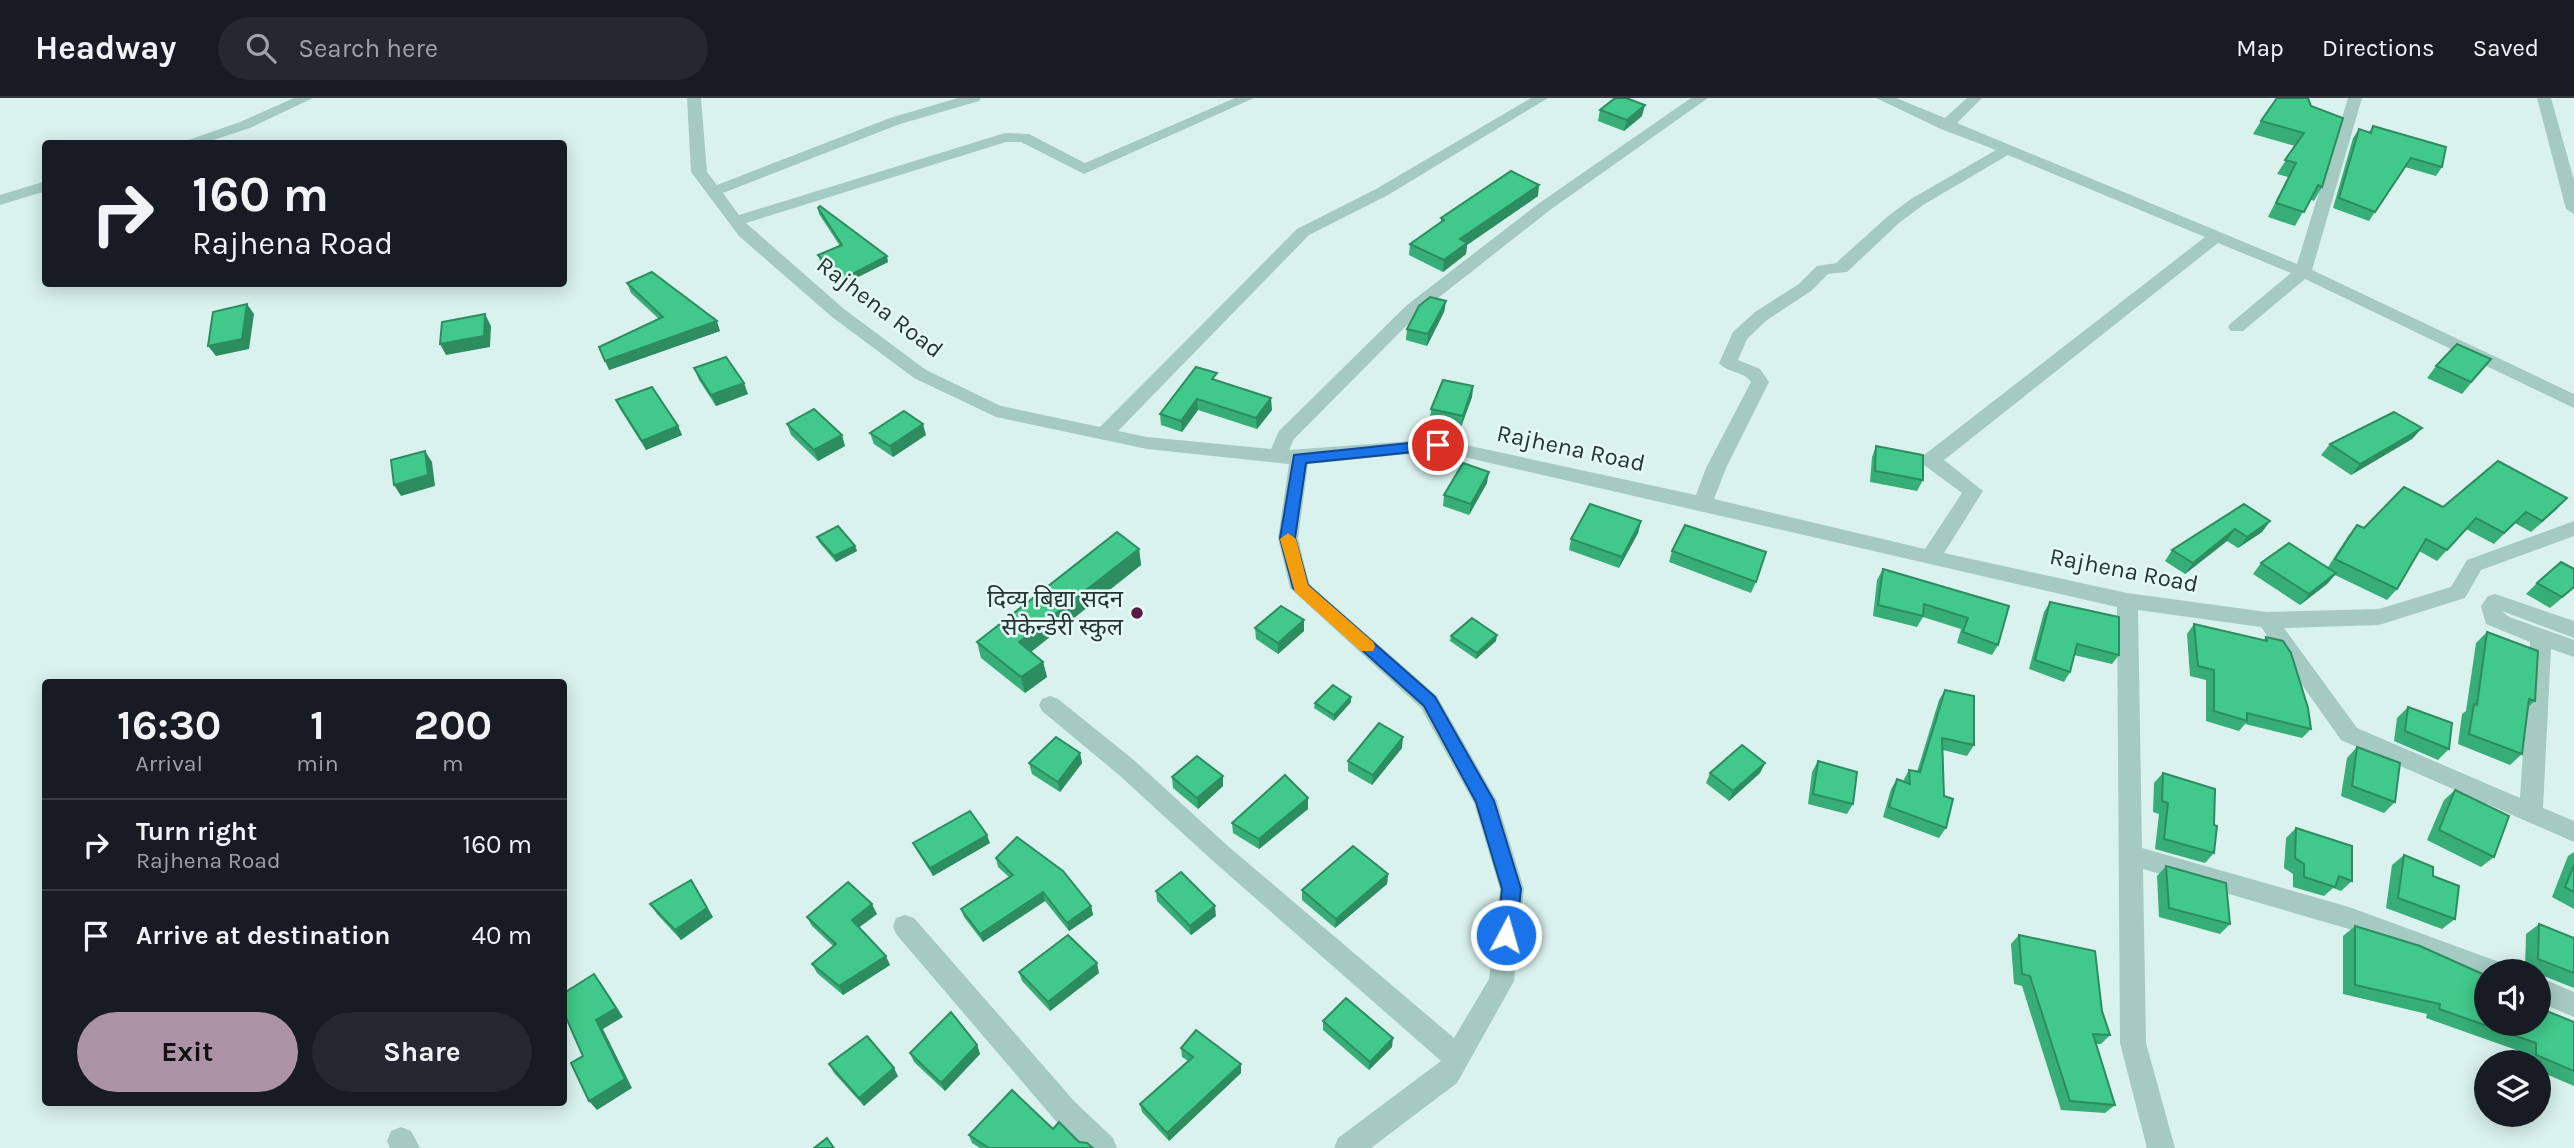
<!DOCTYPE html>
<meta charset="utf-8">
<style>
body{margin:0;font-family:Karla,"Noto Sans Devanagari",sans-serif;background:#242831;color:#f1f3f6;height:100vh;display:flex;flex-direction:column;font-size:26px;white-space:nowrap}
*{box-sizing:border-box;margin:0}
p{font-size:23px;color:#9ea1a6}
.icon{flex:none;width:38px;height:38px;fill:none;stroke:currentColor;stroke-width:2;stroke-linecap:round;stroke-linejoin:round}
.map{position:relative;flex:1;overflow:hidden}
.side{position:absolute;left:42px;top:581px;width:525px;height:427px;display:flex;flex-direction:column;background:#171b24;border-radius:7px;box-shadow:0 4px 18px #0003}
.side>*{flex:none}
.hud{position:absolute;left:42px;top:42px;width:525px;height:147px;border-radius:7px;box-shadow:0 4px 18px #0003;background:#171b24;color:#f1f3f6;overflow:hidden}
.buttons{position:absolute;left:2474px;top:861px;display:grid;gap:14px}
.buttons a{display:grid;place-items:center;width:77px;height:77px;border-radius:50%;background:#171b24;box-shadow:0 4px 18px #0003;font-size:35px}
.pin{position:absolute;display:grid;place-items:center;width:60px;height:60px;color:#fff;margin:-30px;border:4px solid #fff;border-radius:50%;box-shadow:0 2px 7px #0007}
.me{position:absolute;width:77px;margin:-38px;rotate:6deg;stroke-linejoin:round;filter:drop-shadow(0 0 5px #0008)}
.turn{display:flex;align-items:center;gap:24px;height:147px;padding:0 35px;font-size:32px}
.turn .icon{width:91px;height:91px;stroke-width:2.5}
.turn b{display:block;font-size:49px;line-height:60px}
.eta{display:flex;justify-content:space-evenly;align-items:center;height:119px;text-align:center}
.eta b{font-size:42px;font-weight:700;line-height:49px}
.button{display:flex;gap:14px;margin-top:auto;padding:14px 35px}
.button a{flex:1;height:80px;border-radius:42px;background:#ac92a5;color:#111;font-size:28px;font-weight:700;line-height:80px;text-align:center}
.button a+a{background:#242831;color:#f1f3f6}
ul{padding:0;list-style:none}
li{display:flex;align-items:center;gap:21px;height:91px;padding:0 35px;border-top:2px solid #363941}
li div{flex:1}
li b{display:block;font-size:26px}
li em{font-style:normal}
header{display:flex;align-items:center;gap:42px;box-sizing:border-box;height:98px;padding:0 35px;background:#171b24;border-bottom:2px solid #363941}
header strong{font-size:33px}
nav{display:flex;gap:38px;margin-inline-start:auto;font-size:24px}
.search{width:490px;height:63px;background:#242831;display:flex;align-items:center;gap:18px;box-sizing:border-box;padding:0 24px;border-radius:38px;color:#9ea1a6;font-size:26px}
.map>svg:first-child{display:block}
</style>
<header>
<strong>Headway</strong>
<div class="search"><svg class="icon" aria-label="search" viewBox="0 0 24 24"><circle cx="10" cy="10" r="6"/><path d="M15 15l6 6"/></svg>Search here</div>
<nav><a>Map</a><a>Directions</a><a>Saved</a></nav>
</header>
<div class="map">
<svg width="2574" height="1050" viewBox="0 0 2574 1050">
<rect width="100%" height="100%" fill="#d9f2ed"/>
<g fill="none" stroke-linecap="round" stroke-linejoin="round">
<!-- minor -->
<g fill="#a5cac1" fill-rule="evenodd">
<polygon points="294,0 313,0 250,30 201,46 177,46 240,24"/>
<path d="M687 0H701L707 74 717 87 890 20 958 0H981L979 3 900 26 723 95 739 117 1005 35 1029 36 1085 65 1235 0H1254L1084 76 1021 44H1006L746 125 844 211 926 272 1001 308 1100 329 1297 131 1376 91 1531 0H1548L1388 97 1309 137 1118 333 1147 339 1271 351 1279 333 1407 207 1538 106 1691 0H1708L1550 112 1419 215 1294 341 1289 352 1438 341 1696 397 1706 370 1751 284C1744 273 1727 275 1719 265L1733 234 1755 214 1799 186 1817 168 1836 165 1887 119 1911 101 1996 52 1941 31 1876 0H1896L1945 20 1967 0H1982L1957 25 2297 166 2348 0H2362L2312 172 2574 296V310L2305 181 2243 233H2231L2228 229 2231 225 2291 175 2218 145 1944 362 1983 393 1944 455 2127 495 2267 514 2379 511 2451 489 2467 462 2574 423V438L2481 472 2465 500 2379 527 2284 530 2357 630 2520 700 2530 544 2486 526 2481 508 2488 498 2495 496 2574 523V540L2502 513 2509 519 2574 542V559L2551 551 2543 710 2574 723V744L2341 642 2261 529 2138 512 2142 750 2349 809 2502 865 2506 873H2487V882L2349 831 2143 771 2146 945 2175 1050H2147L2120 945 2117 509 1438 353 1308 366 1298 440 1309 486 1437 598 1497 703 1524 791 1514 883 1457 985 1371 1050H1334L1338 1040 1441 963 1213 763 1119 677 1042 613 1039 607 1042 601 1050 598 1058 601 1135 663 1229 749 1454 940 1489 881 1500 791 1474 705 1421 610 1290 490 1278 440 1289 366 1147 351 996 319 914 280 832 219 739 138 691 74ZM2008 57 2205 139 1924 357 1922 362 1924 367 1962 395 1925 451 1714 401 1726 370 1769 284 1760 271 1738 262 1747 241 1767 222 1811 193 1828 176 1847 174 1899 125 1923 107Z"/>
<polygon points="2537,0 2551,0 2574,82 2574,116 2566,111"/>
<polygon points="46,83 46,93 0,107 0,97"/>
<polygon points="905,817 914,820 1075,1004 1113,1040 1117,1050 1083,1050 1055,1022 896,836 893,828 896,820"/>
<polygon points="2539,879 2574,894 2574,919 2539,904"/>
<polygon points="401,1029 411,1033 420,1050 390,1050 387,1043 391,1033"/>
</g>
</g>
<!-- wall -->
<g fill="#37ad77">
<polygon points="2308,0 2322,89 2314,103 2310,101 2295,128 2268,119 2288,79 2277,76 2295,48 2253,36 2261,23"/>
<polygon points="1600,12 1642,18 1624,33 1598,23"/>
<polygon points="2373,28 2442,69 2436,78 2405,69 2369,123 2333,110 2353,40 2359,31 2369,34"/>
<polygon points="1538,98 1467,147 1466,156 1443,174 1409,157 1410,146 1441,124 1441,120"/>
<polygon points="818,110 888,164 844,186 820,163 818,157 840,148 819,116"/>
<polygon points="627,185 720,233 609,272 659,221 631,195"/>
<polygon points="1446,203 1444,214 1427,248 1406,242 1407,231"/>
<polygon points="2491,261 2462,296 2427,280 2436,268"/>
<polygon points="694,270 748,296 716,308 699,282"/>
<polygon points="1217,283 1272,312 1257,331 1198,312 1182,334 1161,327 1160,316"/>
<polygon points="1473,288 1472,299 1461,329 1430,322 1431,311"/>
<polygon points="616,302 678,328 682,337 646,352 620,311"/>
<polygon points="787,326 845,348 818,363 791,337"/>
<polygon points="2422,330 2412,341 2351,377 2321,357 2330,346"/>
<polygon points="870,335 926,337 893,359 874,346"/>
<polygon points="1876,348 1923,382 1917,393 1870,384 1872,359"/>
<polygon points="1487,385 1469,417 1443,408 1444,397"/>
<polygon points="2567,400 2531,434 2515,425 2494,446 2466,431 2437,463 2419,453 2397,491 2387,502 2335,477 2327,486 2300,507 2253,476 2261,465 2328,469 2348,438 2357,427 2364,430 2443,409"/>
<polygon points="2244,406 2270,423 2262,434 2238,450 2227,443 2185,476 2165,463 2172,452"/>
<polygon points="1641,423 1638,435 1619,470 1569,452 1571,441"/>
<polygon points="817,439 855,448 857,453 836,464 819,444"/>
<polygon points="1139,451 1141,467 1031,554 1043,564 1047,579 1025,595 981,560 977,544"/>
<polygon points="1672,453 1756,484 1751,495 1669,464"/>
<polygon points="1883,471 2009,508 1998,547 1992,557 1957,545 1961,531 1923,519 1917,529 1873,518 1877,482"/>
<polygon points="2574,471 2574,490 2550,510 2526,496 2537,485"/>
<polygon points="2050,504 2119,557 2112,566 2074,557 2070,574 2064,584 2029,571 2044,514"/>
<polygon points="1304,522 1304,533 1278,556 1256,541 1255,530"/>
<polygon points="2194,526 2264,542 2266,539 2311,631 2302,640 2245,626 2239,633 2206,623 2206,582 2190,578 2187,536"/>
<polygon points="2487,534 2535,603 2528,609 2522,656 2510,667 2458,646 2462,616 2466,613 2476,545"/>
<polygon points="1451,538 1496,543 1476,561 1450,543"/>
<polygon points="1945,592 1974,647 1967,658 1943,652 1944,698 1946,730 1939,740 1883,719 1891,691 1897,681 1903,683 1909,672 1917,674 1939,602"/>
<polygon points="1351,599 1351,604 1334,623 1314,610 1315,605"/>
<polygon points="2408,609 2449,651 2438,662 2394,643 2397,620"/>
<polygon points="2357,649 2395,704 2384,715 2341,698 2347,660"/>
<polygon points="1402,650 1372,687 1348,673 1348,663"/>
<polygon points="1080,655 1082,665 1060,694 1032,676 1029,665"/>
<polygon points="1818,663 1853,706 1847,716 1808,706 1812,674"/>
<polygon points="1765,665 1760,675 1729,703 1706,685 1710,675"/>
<polygon points="2163,675 2214,755 2205,765 2155,751 2159,716 2153,714 2154,685"/>
<polygon points="1172,679 1223,688 1198,711 1173,690"/>
<polygon points="2455,692 2494,759 2481,769 2427,742 2444,702"/>
<polygon points="1308,700 1308,711 1259,751 1233,735 1232,725"/>
<polygon points="2296,730 2352,783 2341,793 2333,790 2324,798 2293,789 2293,776 2284,770 2286,740"/>
<polygon points="913,745 990,745 933,778 917,753"/>
<polygon points="2574,754 2574,811 2552,799 2568,758"/>
<polygon points="2404,757 2433,778 2455,821 2442,831 2386,810 2392,767"/>
<polygon points="996,760 1091,808 1093,817 1069,833 1045,803 983,844 964,819 961,811 1009,779 998,769"/>
<polygon points="2166,768 2230,826 2220,836 2159,819 2157,778"/>
<polygon points="1388,776 1387,786 1335,830 1302,802 1302,792"/>
<polygon points="1156,793 1216,818 1191,837 1157,803"/>
<polygon points="650,806 713,819 681,842 657,816"/>
<polygon points="877,816 859,829 890,867 843,897 817,875 812,866 833,848 812,828 807,819"/>
<polygon points="2539,826 2574,840 2574,890 2539,876 2539,873 2532,873 2525,870 2526,836"/>
<polygon points="2355,828 2487,926 2574,924 2574,988 2539,973 2539,964 2522,964 2522,954 2426,920 2427,916 2343,896 2343,838"/>
<polygon points="2019,837 2102,913 2110,937 2101,946 2096,946 2115,1007 2105,1015 2061,1012 2022,888 2014,886 2011,846"/>
<polygon points="1019,874 1099,875 1050,913 1022,883"/>
<polygon points="1323,923 1392,949 1369,972 1323,932"/>
<polygon points="977,947 980,956 945,993 914,964 910,955"/>
<polygon points="1181,950 1241,975 1169,1043 1142,1014 1140,1006 1188,963 1182,959"/>
<polygon points="829,966 898,978 864,1008 834,975"/>
<polygon points="1053,1031 1093,1050 980,1050 972,1045 969,1037"/>
</g>
<!-- shaded-wall -->
<g fill="#2d8d61">
<polygon points="1645,7 1642,18 1624,33 1627,22"/>
<polygon points="1539,87 1538,98 1467,147 1466,156 1443,174 1444,162 1460,141"/>
<polygon points="887,158 888,164 844,186 843,181"/>
<polygon points="1446,203 1444,214 1427,248 1428,236"/>
<polygon points="247,206 254,216 249,251 216,258 208,248"/>
<polygon points="485,216 491,228 490,249 446,257 440,246"/>
<polygon points="717,223 720,233 609,272 605,263"/>
<polygon points="744,285 748,296 716,308 711,297"/>
<polygon points="1473,288 1472,299 1461,329 1463,318"/>
<polygon points="1271,300 1272,312 1257,331 1256,320"/>
<polygon points="1197,301 1198,312 1182,334 1181,323"/>
<polygon points="923,326 926,337 893,359 890,348"/>
<polygon points="678,328 682,337 646,352 642,343"/>
<polygon points="2422,330 2412,341 2351,377 2360,366"/>
<polygon points="842,337 845,348 818,363 814,352"/>
<polygon points="425,353 432,364 435,388 401,398 394,387"/>
<polygon points="1489,374 1487,385 1469,417 1471,406"/>
<polygon points="2567,400 2556,412 2531,434 2542,423"/>
<polygon points="1641,423 1638,435 1619,470 1622,459"/>
<polygon points="2270,423 2262,434 2238,450 2247,439"/>
<polygon points="2235,431 2227,443 2185,476 2193,465"/>
<polygon points="855,448 857,453 836,464 834,458"/>
<polygon points="1139,451 1141,467 1023,560 1019,544"/>
<polygon points="2336,475 2327,486 2300,507 2309,496"/>
<polygon points="1304,522 1304,533 1278,556 1278,545"/>
<polygon points="1497,537 1496,543 1476,561 1477,555"/>
<polygon points="1043,564 1047,579 1025,595 1021,579"/>
<polygon points="1351,599 1351,604 1334,623 1334,617"/>
<polygon points="1403,639 1402,650 1372,687 1373,677"/>
<polygon points="1080,655 1082,665 1060,694 1058,684"/>
<polygon points="1765,665 1760,675 1729,703 1733,693"/>
<polygon points="1223,678 1223,688 1198,711 1197,700"/>
<polygon points="1308,700 1308,711 1259,751 1259,741"/>
<polygon points="987,737 990,745 933,778 930,770"/>
<polygon points="1388,776 1387,786 1335,830 1336,821"/>
<polygon points="697,791 713,819 681,842 675,832"/>
<polygon points="1043,794 1045,803 983,844 980,836"/>
<polygon points="872,806 877,816 857,831 852,822"/>
<polygon points="1091,808 1093,817 1069,833 1067,825"/>
<polygon points="1215,808 1216,818 1191,837 1190,828"/>
<polygon points="886,858 890,867 843,897 839,888"/>
<polygon points="1097,865 1099,875 1050,913 1048,904"/>
<polygon points="594,876 601,885 623,919 603,931 632,990 597,1012 589,1003 596,922"/>
<polygon points="1393,940 1392,949 1369,972 1370,964"/>
<polygon points="977,947 980,956 945,993 941,985"/>
<polygon points="1241,966 1241,975 1169,1043 1167,1035"/>
<polygon points="894,970 898,978 864,1008 859,1000"/>
</g>
<!-- building -->
<g fill="#40c98a" stroke="#2d8d61" stroke-width="2">
<polygon points="1615,0 1626,0 1645,7 1627,22 1600,12"/>
<polygon points="2277,0 2308,0 2311,8 2343,20 2322,89 2318,87 2304,114 2276,105 2296,65 2285,62 2304,35 2261,23"/>
<polygon points="2373,28 2446,49 2442,69 2411,60 2375,114 2339,100 2359,31 2371,35"/>
<polygon points="1511,73 1539,87 1460,141 1467,145 1444,162 1410,146 1444,122 1441,120"/>
<polygon points="820,108 887,158 843,181 818,157 842,147 818,110"/>
<polygon points="652,174 717,223 605,263 599,249 663,219 627,185"/>
<polygon points="1430,199 1446,203 1428,236 1407,231 1419,208"/>
<polygon points="247,206 242,241 208,248 213,214"/>
<polygon points="485,216 484,238 440,246 442,224"/>
<polygon points="2457,246 2491,261 2471,284 2436,268"/>
<polygon points="726,259 744,285 711,297 694,270"/>
<polygon points="1196,269 1217,275 1212,281 1271,300 1256,320 1197,301 1181,323 1160,316"/>
<polygon points="1443,282 1473,288 1463,318 1431,311"/>
<polygon points="652,289 678,328 642,343 616,302"/>
<polygon points="814,311 842,337 814,352 787,326"/>
<polygon points="904,313 923,326 890,348 870,335"/>
<polygon points="2394,314 2422,330 2360,366 2330,346"/>
<polygon points="1876,348 1923,357 1923,382 1875,373"/>
<polygon points="425,353 428,377 394,387 391,362"/>
<polygon points="2498,363 2567,400 2542,423 2526,414 2504,435 2476,420 2447,452 2426,441 2397,491 2335,461 2357,427 2364,430 2404,389 2443,409"/>
<polygon points="1463,365 1489,374 1471,406 1444,397"/>
<polygon points="1590,406 1641,423 1622,459 1571,441"/>
<polygon points="2244,406 2270,423 2247,439 2235,431 2193,465 2172,452"/>
<polygon points="1685,427 1766,454 1756,484 1672,453"/>
<polygon points="838,428 855,448 834,458 817,439"/>
<polygon points="1117,434 1139,451 1019,544 1043,564 1021,579 977,544"/>
<polygon points="2289,445 2336,475 2309,496 2261,465"/>
<polygon points="2561,464 2574,471 2574,489 2562,499 2537,485"/>
<polygon points="1883,471 2009,508 1998,547 1963,534 1968,520 1924,506 1923,518 1878,507"/>
<polygon points="2050,504 2119,519 2119,557 2077,546 2070,574 2035,562"/>
<polygon points="1281,508 1304,522 1278,545 1255,530"/>
<polygon points="1472,520 1497,537 1477,555 1451,538"/>
<polygon points="2194,526 2267,543 2266,539 2283,543 2291,555 2308,610 2311,631 2247,615 2247,623 2214,613 2214,572 2198,568"/>
<polygon points="2487,534 2538,553 2535,603 2529,601 2522,656 2469,636 2474,606 2477,607"/>
<polygon points="1333,587 1351,599 1334,617 1315,605"/>
<polygon points="1945,592 1974,598 1974,647 1942,640 1944,698 1953,701 1946,730 1889,709 1897,681 1910,686 1909,672 1920,674"/>
<polygon points="2408,609 2452,625 2449,651 2405,633"/>
<polygon points="1379,625 1403,639 1373,677 1348,663"/>
<polygon points="1056,639 1080,655 1058,684 1029,665"/>
<polygon points="1742,647 1765,665 1733,693 1710,675"/>
<polygon points="2357,649 2400,665 2395,704 2352,688"/>
<polygon points="1197,658 1223,678 1197,700 1172,679"/>
<polygon points="1818,663 1857,674 1853,706 1813,696"/>
<polygon points="2163,675 2215,691 2214,727 2217,728 2214,755 2164,741 2168,705 2162,703"/>
<polygon points="1285,677 1308,700 1259,741 1232,725"/>
<polygon points="2455,692 2509,718 2494,759 2439,732"/>
<polygon points="970,713 987,737 930,770 913,745"/>
<polygon points="2296,730 2352,748 2352,783 2339,778 2335,789 2304,779 2304,766 2295,760"/>
<polygon points="1017,739 1063,773 1091,808 1067,825 1043,794 980,836 961,811 1013,777 996,760"/>
<polygon points="1353,748 1388,776 1336,821 1302,792"/>
<polygon points="2404,757 2433,769 2433,778 2459,788 2455,821 2398,800"/>
<polygon points="2574,767 2574,794 2565,789"/>
<polygon points="2166,768 2226,785 2230,826 2169,810"/>
<polygon points="1181,774 1215,808 1190,828 1156,793"/>
<polygon points="691,782 707,810 675,832 650,806"/>
<polygon points="848,784 872,806 852,822 886,858 839,888 812,866 836,846 807,819"/>
<polygon points="2539,826 2574,840 2574,875 2538,861"/>
<polygon points="2355,828 2420,848 2487,878 2487,926 2539,926 2539,910 2574,924 2574,973 2536,957 2536,945 2439,911 2440,906 2355,887"/>
<polygon points="1068,837 1097,865 1048,904 1019,874"/>
<polygon points="2019,837 2095,853 2102,913 2110,937 2093,936 2115,1007 2070,1003 2030,878 2022,876"/>
<polygon points="594,876 616,910 596,922 625,981 589,1003 571,965 583,958 564,915 564,895"/>
<polygon points="1346,900 1393,940 1370,964 1323,923"/>
<polygon points="951,914 977,947 941,985 910,955"/>
<polygon points="1196,932 1241,966 1167,1035 1140,1006 1193,959 1181,950"/>
<polygon points="867,938 894,970 859,1000 829,966"/>
<polygon points="1012,992 1053,1031 1059,1024 1079,1044 1087,1045 1093,1050 989,1050 969,1037"/>
<polygon points="827,1040 834,1050 814,1050"/>
</g>
<!-- route -->
<polygon fill="#1a73e8" stroke="#114b97" stroke-width="2" points="1438,342 1445,347 1443,351 1306,365 1295,440 1308,487 1435,599 1494,703 1521,791 1516,837 1513,843 1506,845 1500,843 1497,837 1502,791 1476,704 1424,608 1293,490 1280,440 1294,357"/>
<!-- slow -->
<polygon fill="#f59e0b" points="1288,435 1296,441 1308,487 1373,544 1375,548 1373,553 1361,553 1295,494 1280,441"/>
<!-- markers -->
<circle fill="#581b42" stroke="#e5faf6" stroke-width="2.5" cx="1137" cy="515" r="7"/>
<g text-anchor="middle" stroke-width="5" stroke-linejoin="round" paint-order="stroke">
<!-- street labels -->
<g font-size="24" fill="#263530" stroke="#e5faf6">
<text transform="translate(880 209) rotate(37)" y="8">Rajhena Road</text>
<text transform="translate(1571 350) rotate(12)" y="8">Rajhena Road</text>
<text transform="translate(2124 472) rotate(11)" y="8">Rajhena Road</text>
</g>
<!-- poi labels -->
<g font-size="24" fill="#263530" stroke="#e5faf6" text-anchor="end">
<text x="1123" y="509">दिव्य बिद्या सदन<tspan x="1123" dy="28">सेकेन्डेरी स्कुल</tspan></text>
</g>
</g>
</svg>
<div class="buttons">
<a><svg class="icon" aria-label="sound" viewBox="0 0 24 24"><path d="M4 9h4l5-4v14l-5-4H4zM17 9q2 3 0 6"/></svg></a>
<a><svg class="icon" aria-label="layers" viewBox="0 0 24 24"><path d="M12 4l9 5-9 5-9-5zM3 14l9 5 9-5"/></svg></a>
</div>
<div class="pin" style="left:1438px;top:347px;background:#d93025"><svg class="icon" aria-label="arrive" viewBox="0 0 24 24"><path d="M6 21V4h12l-3 4 3 4H6"/></svg></div>
<svg class="me" style="left:1506px;top:837px" viewBox="-20 -20 40 40"><circle r="17" fill="#1a73e8" stroke="#fff" stroke-width="3"/><path d="M0-11L8 9 0 5-8 9z" fill="#fff"/></svg>
<div class="hud">
<div class="turn"><svg class="icon" aria-label="right" viewBox="0 0 24 24"><path d="M7 20v-9h11M14 6l5 5-5 5"/></svg><div><b>160 m</b>Rajhena Road</div></div>
</div>
<section class="side">
<div class="eta">
<div><b>16:30</b><p>Arrival</p></div>
<div><b>1</b><p>min</p></div>
<div><b>200</b><p>m</p></div>
</div>
<ul>
<li><svg class="icon" aria-label="right" viewBox="0 0 24 24"><path d="M7 20v-9h11M14 6l5 5-5 5"/></svg><div><b>Turn right</b><p>Rajhena Road</p></div><em>160 m</em></li>
<li><svg class="icon" aria-label="arrive" viewBox="0 0 24 24"><path d="M6 21V4h12l-3 4 3 4H6"/></svg><div><b>Arrive at destination</b></div><em>40 m</em></li>
</ul>
<div class="button"><a>Exit</a><a>Share</a></div>
</section>
</div>
